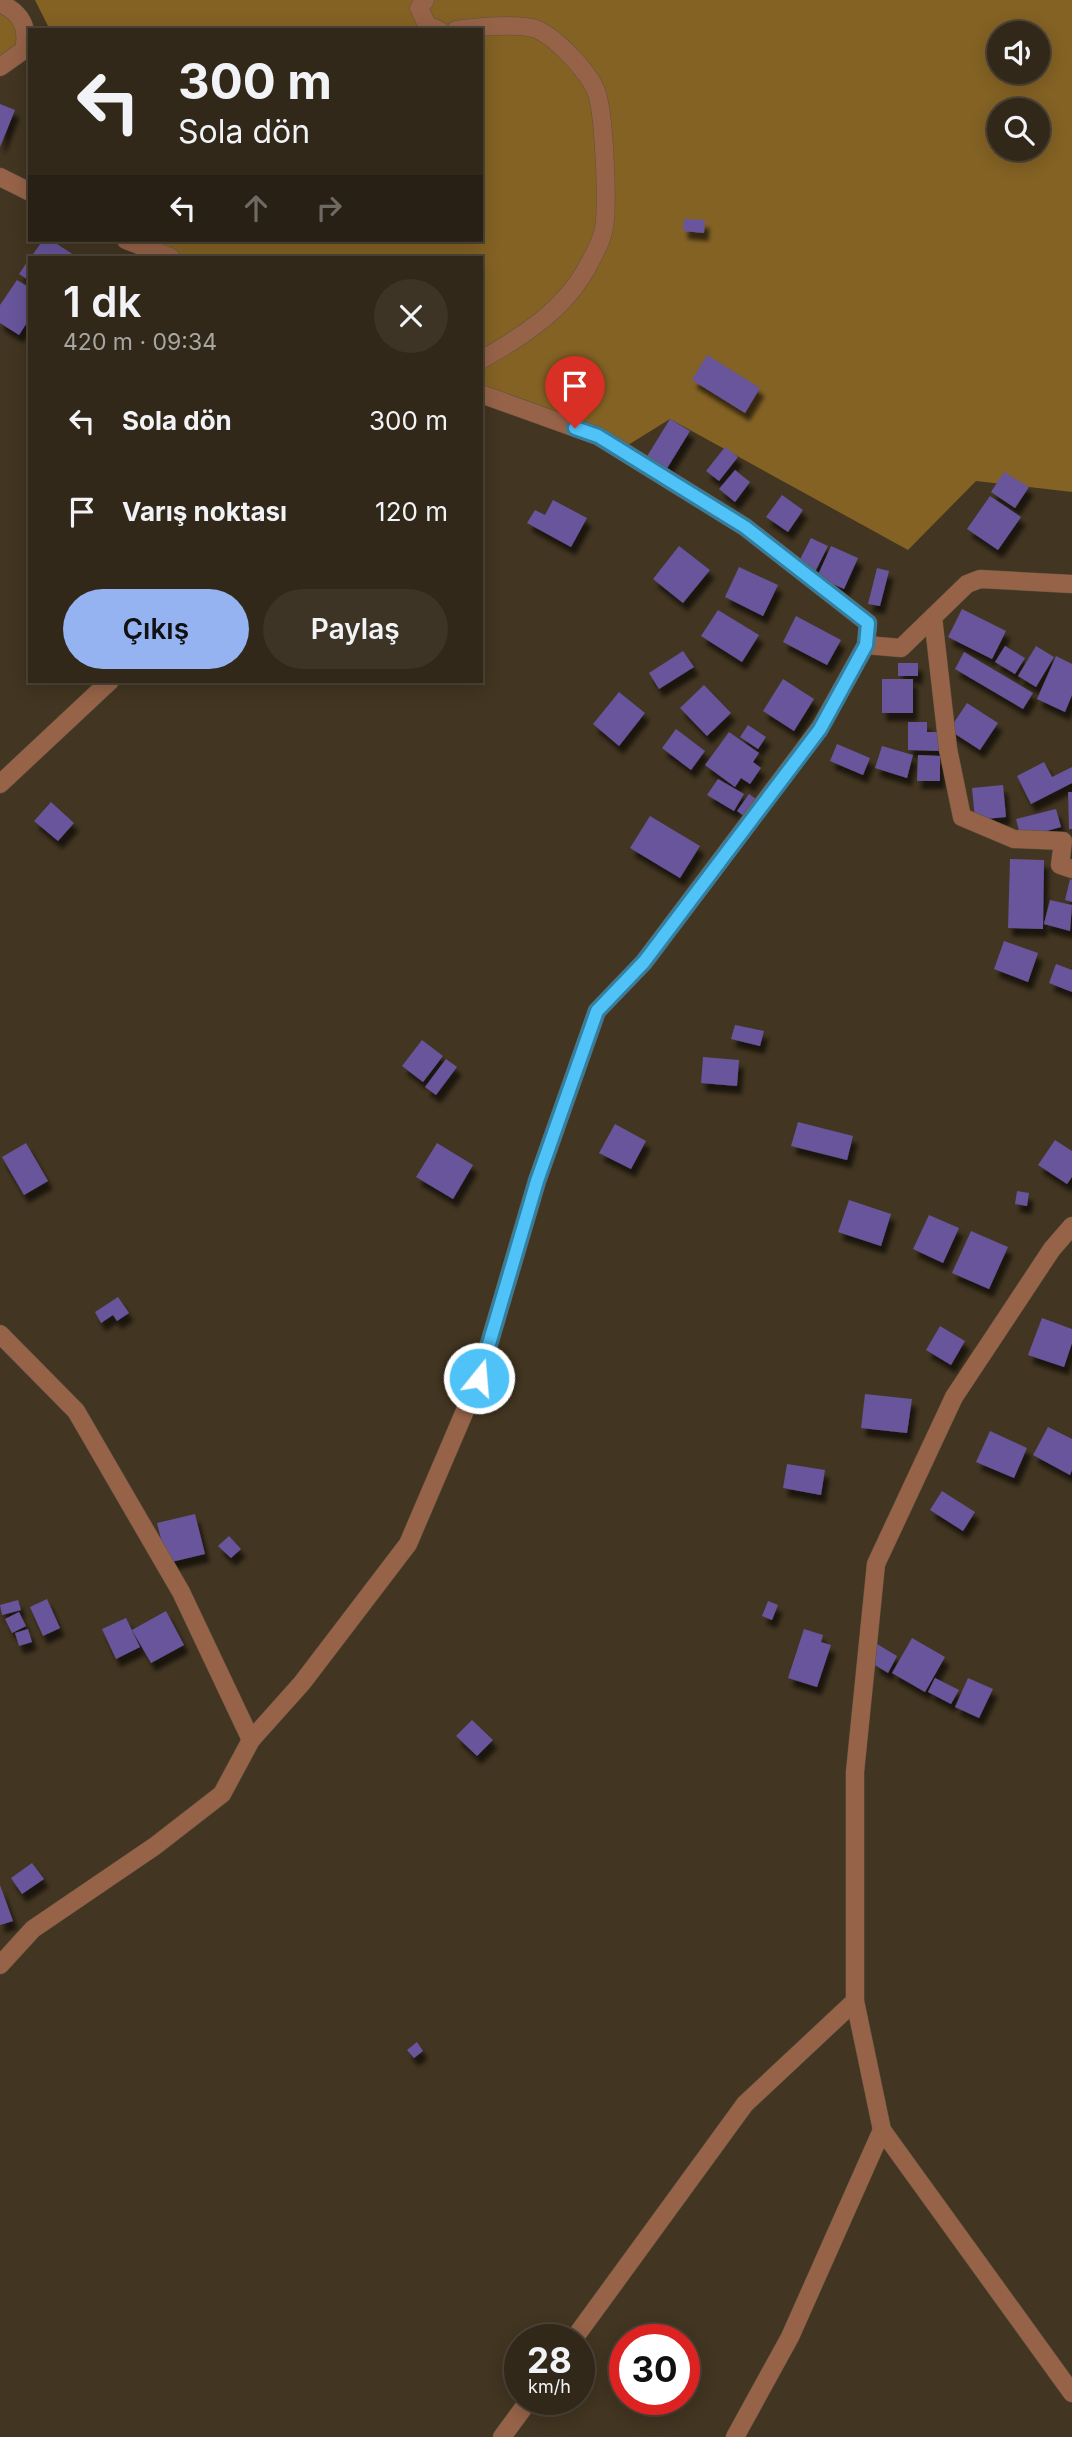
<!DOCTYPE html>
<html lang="tr">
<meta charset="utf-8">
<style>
body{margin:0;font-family:Inter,sans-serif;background:#3d3426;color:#f1f3f6;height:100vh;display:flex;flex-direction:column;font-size:26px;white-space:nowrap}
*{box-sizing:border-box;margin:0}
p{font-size:23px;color:#a8a6a2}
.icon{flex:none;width:38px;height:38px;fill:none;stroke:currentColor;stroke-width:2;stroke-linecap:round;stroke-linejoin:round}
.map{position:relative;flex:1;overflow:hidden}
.sheet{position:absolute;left:28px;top:256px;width:455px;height:427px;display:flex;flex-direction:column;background:#322819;border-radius:0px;box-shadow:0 4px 18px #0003,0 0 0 2px #4d4438}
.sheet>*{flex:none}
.top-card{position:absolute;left:28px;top:28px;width:455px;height:214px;border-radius:0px;box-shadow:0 4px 18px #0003,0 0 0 2px #4d4438;background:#322819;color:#f1f3f6;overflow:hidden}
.buttons{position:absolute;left:987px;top:21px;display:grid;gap:14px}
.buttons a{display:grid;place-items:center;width:63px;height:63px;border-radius:50%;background:#322819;box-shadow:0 4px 18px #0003,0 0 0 2px #4d4438;font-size:35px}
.speed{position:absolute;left:504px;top:2324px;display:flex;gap:14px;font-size:35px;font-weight:700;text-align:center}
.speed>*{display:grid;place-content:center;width:91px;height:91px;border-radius:50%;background:#322819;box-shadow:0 4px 18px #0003,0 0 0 2px #4d4438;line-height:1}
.speed small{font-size:18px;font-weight:400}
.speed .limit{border:10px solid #d22;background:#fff;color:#111}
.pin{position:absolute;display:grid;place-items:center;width:60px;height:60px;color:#fff;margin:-72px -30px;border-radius:50% 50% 50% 0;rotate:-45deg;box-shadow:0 0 7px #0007}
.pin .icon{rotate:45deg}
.me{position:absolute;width:77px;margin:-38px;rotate:17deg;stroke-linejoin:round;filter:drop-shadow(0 0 5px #0008)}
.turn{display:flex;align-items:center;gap:24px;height:147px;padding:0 35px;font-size:32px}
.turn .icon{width:91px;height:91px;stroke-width:2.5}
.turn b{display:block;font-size:49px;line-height:60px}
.lanes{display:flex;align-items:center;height:66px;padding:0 35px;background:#0003;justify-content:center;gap:35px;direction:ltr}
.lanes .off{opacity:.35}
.round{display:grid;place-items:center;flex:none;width:74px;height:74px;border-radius:37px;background:#3d3426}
.overview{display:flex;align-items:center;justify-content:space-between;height:119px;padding:0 35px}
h1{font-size:42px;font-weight:600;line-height:52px}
.button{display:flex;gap:14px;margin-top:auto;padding:14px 35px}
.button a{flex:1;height:80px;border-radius:42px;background:#95b2f1;color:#111;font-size:28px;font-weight:600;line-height:80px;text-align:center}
.button a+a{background:#3d3426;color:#f1f3f6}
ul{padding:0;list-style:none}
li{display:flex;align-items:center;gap:21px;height:91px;padding:0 35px}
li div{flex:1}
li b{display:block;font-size:26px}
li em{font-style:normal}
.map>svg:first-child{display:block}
</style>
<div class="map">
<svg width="1072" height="2437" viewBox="0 0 1072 2437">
<defs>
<filter id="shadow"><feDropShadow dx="4.5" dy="8" stdDeviation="2" flood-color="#0009"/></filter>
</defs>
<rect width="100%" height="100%" fill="#423521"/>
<!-- forest -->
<g fill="#846224" fill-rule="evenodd">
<polygon points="0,0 27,33 0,69"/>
<path d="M35 0H1072V492L976 481 908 550 670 419 620 450 481 390V257L167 256 159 240H481V30H50ZM999 33H1038V72H999ZM999 110H1038V149H999Z"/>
</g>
<!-- building -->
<g fill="#67559c" filter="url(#shadow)">
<polygon points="0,104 15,110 0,147"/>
<polygon points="684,219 705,220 704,233 683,231"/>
<polygon points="43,240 51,240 77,257 31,257"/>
<polygon points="30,258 30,281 19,274"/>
<polygon points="17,280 30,288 30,318 19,335 0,323 0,305"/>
<polygon points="707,355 760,388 745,413 692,380"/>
<polygon points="670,419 690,431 666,470 646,458"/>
<polygon points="725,447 738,457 719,481 706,471"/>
<polygon points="735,470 750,482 735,502 719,489"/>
<polygon points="1004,472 1029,487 1015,508 991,492"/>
<polygon points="782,495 803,510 788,532 766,517"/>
<polygon points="990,496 1021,517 998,550 967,529"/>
<polygon points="553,500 587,518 571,547 527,523 535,510 545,515"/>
<polygon points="811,538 828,546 815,572 798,563"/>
<polygon points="679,546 710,570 683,603 653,579"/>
<polygon points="831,546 858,558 844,589 817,577"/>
<polygon points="739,567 778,585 763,616 725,597"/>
<polygon points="877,568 889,571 880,606 868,604"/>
<polygon points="962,609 1006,631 992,659 948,637"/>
<polygon points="718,610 759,635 742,662 701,636"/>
<polygon points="796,616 841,640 827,665 783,642"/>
<polygon points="1005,646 1025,658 1015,674 995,662"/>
<polygon points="1036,646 1054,657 1036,687 1018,676"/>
<polygon points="683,651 694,667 659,689 649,673"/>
<polygon points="964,652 1033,693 1023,709 955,669"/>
<polygon points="1056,656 1072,664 1072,695 1065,712 1037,699"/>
<rect x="898" y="663" width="20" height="13"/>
<polygon points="783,679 814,699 794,731 763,711"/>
<rect x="882" y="679" width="31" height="34"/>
<polygon points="704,685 731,713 707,736 680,708"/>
<polygon points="619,692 645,713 619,746 593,724"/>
<polygon points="967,703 998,723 980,750 949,730"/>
<polygon points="908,722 927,722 927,732 940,732 940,751 908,750"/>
<polygon points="748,725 766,737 758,749 740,737"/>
<polygon points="676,729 705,751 691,770 662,748"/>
<polygon points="729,732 759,753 753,762 761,768 750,784 741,778 735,787 705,765"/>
<polygon points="837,744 870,758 863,775 830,761"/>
<polygon points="882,746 913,755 907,778 875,768"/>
<polygon points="918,755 940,756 940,781 917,781"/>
<polygon points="1044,762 1052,777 1072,767 1072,783 1031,804 1017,776"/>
<polygon points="718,779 744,794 734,811 707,795"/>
<polygon points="1003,785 1006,817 975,820 972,788"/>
<polygon points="1068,792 1072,792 1072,829 1069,829"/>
<polygon points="749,794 760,802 748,819 737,811"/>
<polygon points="51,802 74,823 58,841 34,821"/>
<polygon points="1056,809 1061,827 1021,838 1016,819"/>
<polygon points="650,816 700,846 680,878 630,848"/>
<polygon points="1010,859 1044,860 1043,929 1008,928"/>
<polygon points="1070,879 1072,880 1072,902 1065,900"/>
<polygon points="1050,900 1072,905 1070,931 1044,924"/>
<polygon points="1004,941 1038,953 1028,982 994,969"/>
<polygon points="1056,964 1072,970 1072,992 1049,983"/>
<polygon points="735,1025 764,1031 760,1046 731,1039"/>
<polygon points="422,1040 443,1056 423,1082 402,1066"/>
<polygon points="703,1057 739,1060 737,1086 701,1083"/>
<polygon points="446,1059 457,1067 436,1095 425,1087"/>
<polygon points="798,1122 853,1136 847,1160 791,1146"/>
<polygon points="615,1124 646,1141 631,1169 599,1153"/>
<polygon points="1055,1140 1072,1151 1072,1177 1067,1184 1038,1165"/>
<polygon points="26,1143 48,1181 24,1195 2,1157"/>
<polygon points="437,1143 473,1165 453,1199 416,1177"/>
<polygon points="1017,1191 1029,1193 1027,1206 1015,1204"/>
<polygon points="849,1200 891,1214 881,1246 838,1232"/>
<polygon points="929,1215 959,1228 943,1263 913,1249"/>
<polygon points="971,1231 1008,1247 989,1289 952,1273"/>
<polygon points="118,1297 129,1313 117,1321 113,1315 101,1323 95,1312"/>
<polygon points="1042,1318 1072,1329 1072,1343 1064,1367 1028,1355"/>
<polygon points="940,1326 965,1341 951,1365 926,1350"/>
<polygon points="865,1394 912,1399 907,1433 861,1428"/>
<polygon points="1048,1427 1072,1439 1072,1470 1070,1475 1033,1455"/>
<polygon points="990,1431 1027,1448 1014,1478 976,1462"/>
<polygon points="787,1464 825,1470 821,1495 783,1488"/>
<polygon points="942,1491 975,1512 963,1531 930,1510"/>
<polygon points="195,1514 205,1554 167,1563 157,1523"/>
<polygon points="229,1536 241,1549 231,1558 218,1546"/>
<polygon points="47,1599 60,1628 43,1636 30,1607"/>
<polygon points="18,1600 21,1610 2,1615 0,1605"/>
<polygon points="768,1601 778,1605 772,1620 762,1616"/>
<polygon points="166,1611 184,1645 151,1663 132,1630"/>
<polygon points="19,1612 26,1626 12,1633 5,1619"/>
<polygon points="126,1618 140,1647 116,1659 102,1629"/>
<polygon points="28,1629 32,1642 19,1646 15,1633"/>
<polygon points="804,1629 823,1635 821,1642 831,1645 817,1687 788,1678"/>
<polygon points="912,1638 945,1657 925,1692 892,1673"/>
<polygon points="877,1644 897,1656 888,1673 875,1665"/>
<polygon points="935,1678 959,1690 951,1704 928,1692"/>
<polygon points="968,1678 993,1689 979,1718 955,1707"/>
<polygon points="472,1720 493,1740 477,1756 456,1736"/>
<polygon points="32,1863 44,1879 22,1894 11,1878"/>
<polygon points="0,1885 13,1921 0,1925"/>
<polygon points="417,2042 423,2051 414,2058 407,2050"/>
</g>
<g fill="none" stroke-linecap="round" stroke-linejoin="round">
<defs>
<g id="minor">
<polyline points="425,0 419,8 427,25 439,30"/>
<path d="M0 3C21 13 29 26 24 50L0 67"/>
<path d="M456 30C475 27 519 23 536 29 556 37 591 74 597 94 604 115 609 212 603 232 601 242 595 253 590 262 567 308 525 335 481 360"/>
<polyline points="0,177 30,192"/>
<polyline points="126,240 170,257"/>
<polyline points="933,617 948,749 962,817 1014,839 1063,841 1060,865 1072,869"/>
<polyline points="866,645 901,648 967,584 980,579 1072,584"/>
<polyline points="0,784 110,681"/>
<polyline points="1072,1226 1052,1249 954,1397 876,1564 855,1772 855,2001 882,2130 1072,2393"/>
<polyline points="0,1334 76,1411 181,1592 251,1740"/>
<polyline points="0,1965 33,1929 155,1846 222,1794 251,1740 302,1683 408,1544 479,1378 537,1181 597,1011 644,962 820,728 866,645 868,623 745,527 598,436 481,394"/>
<polyline points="573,2340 745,2104 855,2001"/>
<polyline points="502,2437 530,2399"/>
<polyline points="735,2437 790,2337 882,2130"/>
</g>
</defs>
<!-- minor casing -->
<use href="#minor" stroke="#5e523f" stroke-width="19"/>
<!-- minor -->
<use href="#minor" stroke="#966348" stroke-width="18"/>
</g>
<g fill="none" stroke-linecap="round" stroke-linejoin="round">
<defs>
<polyline id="route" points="479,1378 537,1181 597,1011 644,962 820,729 866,645 868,623 745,527 598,436 575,428"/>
</defs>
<!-- route casing -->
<use href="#route" stroke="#337fa1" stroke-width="18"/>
<!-- route -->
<use href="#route" stroke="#4fc3f7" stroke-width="12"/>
</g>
</svg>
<div class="buttons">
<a><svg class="icon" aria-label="sound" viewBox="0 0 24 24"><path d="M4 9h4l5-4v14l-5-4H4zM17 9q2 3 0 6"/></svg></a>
<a><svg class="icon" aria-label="search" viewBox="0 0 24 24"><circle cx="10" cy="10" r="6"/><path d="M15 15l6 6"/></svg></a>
</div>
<div class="speed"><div>28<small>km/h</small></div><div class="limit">30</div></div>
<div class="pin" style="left:575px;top:428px;background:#d93025"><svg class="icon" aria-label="arrive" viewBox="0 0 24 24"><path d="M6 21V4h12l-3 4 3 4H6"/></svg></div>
<svg class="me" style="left:479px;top:1378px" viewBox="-20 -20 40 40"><circle r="17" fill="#4fc3f7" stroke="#fff" stroke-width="3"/><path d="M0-11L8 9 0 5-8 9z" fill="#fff"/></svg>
<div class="top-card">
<div class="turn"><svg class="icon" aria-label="left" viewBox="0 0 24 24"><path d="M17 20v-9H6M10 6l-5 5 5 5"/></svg><div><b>300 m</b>Sola dön</div></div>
<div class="lanes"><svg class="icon" aria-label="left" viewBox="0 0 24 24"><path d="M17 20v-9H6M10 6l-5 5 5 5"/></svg><svg class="icon off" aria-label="ahead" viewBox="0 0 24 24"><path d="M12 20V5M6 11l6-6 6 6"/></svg><svg class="icon off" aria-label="right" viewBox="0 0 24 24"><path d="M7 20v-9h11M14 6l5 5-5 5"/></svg></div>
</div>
<section class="sheet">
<div class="overview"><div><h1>1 dk</h1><p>420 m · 09:34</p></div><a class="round"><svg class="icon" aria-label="close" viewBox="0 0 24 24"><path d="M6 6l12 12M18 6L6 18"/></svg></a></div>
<ul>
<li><svg class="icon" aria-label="left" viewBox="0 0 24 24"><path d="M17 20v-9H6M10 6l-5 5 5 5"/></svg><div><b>Sola dön</b></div><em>300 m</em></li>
<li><svg class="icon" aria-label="arrive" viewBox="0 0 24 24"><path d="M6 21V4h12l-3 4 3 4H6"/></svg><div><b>Varış noktası</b></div><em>120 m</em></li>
</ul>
<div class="button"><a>Çıkış</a><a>Paylaş</a></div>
</section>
</div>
